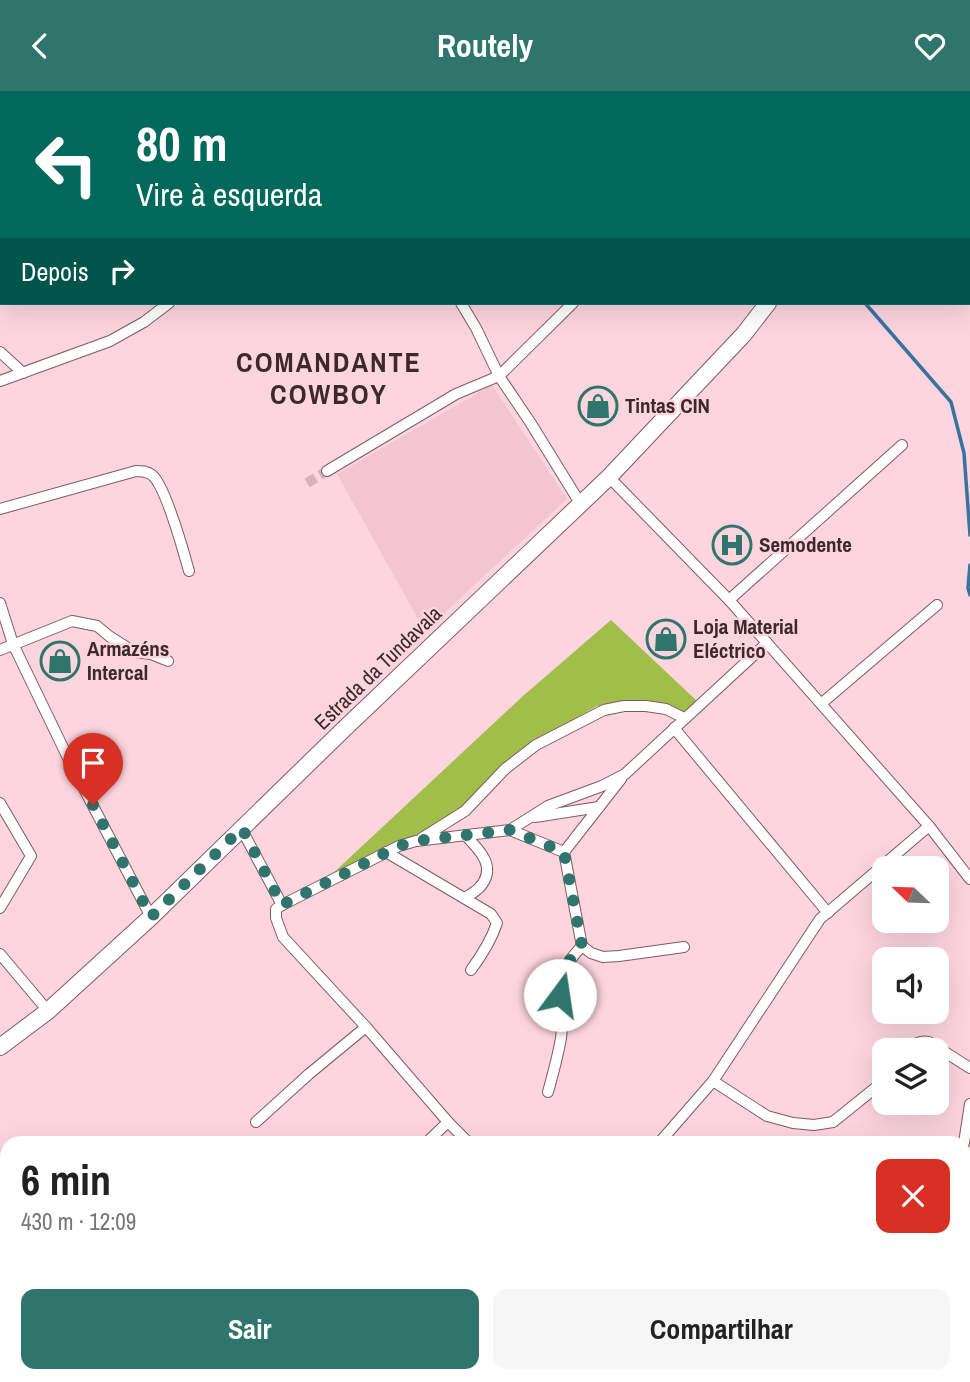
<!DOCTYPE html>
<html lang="pt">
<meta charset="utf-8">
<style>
body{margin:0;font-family:"Archivo Narrow",sans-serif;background:#f6f6f6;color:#222;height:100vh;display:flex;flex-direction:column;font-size:26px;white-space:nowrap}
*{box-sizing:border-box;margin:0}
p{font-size:23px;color:#767676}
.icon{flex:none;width:38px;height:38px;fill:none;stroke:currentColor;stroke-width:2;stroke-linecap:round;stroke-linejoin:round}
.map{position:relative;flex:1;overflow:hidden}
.drawer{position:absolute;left:0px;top:1045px;width:971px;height:247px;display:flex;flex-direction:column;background:#fff;border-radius:21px 21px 0 0;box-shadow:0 7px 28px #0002}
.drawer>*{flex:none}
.guide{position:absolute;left:0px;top:0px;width:971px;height:214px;box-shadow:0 7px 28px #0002;background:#00695c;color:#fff;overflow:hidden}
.needle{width:46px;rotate:293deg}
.controls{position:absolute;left:872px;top:765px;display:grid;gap:14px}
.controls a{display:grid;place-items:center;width:77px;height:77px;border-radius:14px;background:#fff;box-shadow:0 7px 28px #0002;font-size:35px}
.pin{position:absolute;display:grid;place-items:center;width:60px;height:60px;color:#fff;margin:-72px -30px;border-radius:50% 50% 50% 0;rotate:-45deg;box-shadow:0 0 7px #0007}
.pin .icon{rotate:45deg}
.me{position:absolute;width:77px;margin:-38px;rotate:14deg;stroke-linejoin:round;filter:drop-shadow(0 0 5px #0008)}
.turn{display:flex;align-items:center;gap:24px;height:147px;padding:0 21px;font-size:32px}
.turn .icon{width:91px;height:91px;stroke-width:2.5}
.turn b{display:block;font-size:49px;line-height:60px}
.then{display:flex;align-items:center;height:66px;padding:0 21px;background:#0003;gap:14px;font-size:26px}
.round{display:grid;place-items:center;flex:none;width:74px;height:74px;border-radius:14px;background:#f6f6f6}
.summary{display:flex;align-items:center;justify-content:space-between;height:119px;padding:0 21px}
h1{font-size:42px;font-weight:800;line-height:52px}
.cta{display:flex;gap:14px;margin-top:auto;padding:14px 21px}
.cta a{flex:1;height:80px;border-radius:14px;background:#2f756b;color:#fff;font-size:28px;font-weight:800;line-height:80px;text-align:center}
.cta a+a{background:#f6f6f6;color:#222}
header{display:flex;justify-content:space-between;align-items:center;height:91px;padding:0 21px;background:#2f756b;color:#fff;font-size:32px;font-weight:800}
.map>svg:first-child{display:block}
</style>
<header><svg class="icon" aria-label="back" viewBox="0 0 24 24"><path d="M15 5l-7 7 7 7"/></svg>Routely<svg class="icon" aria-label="heart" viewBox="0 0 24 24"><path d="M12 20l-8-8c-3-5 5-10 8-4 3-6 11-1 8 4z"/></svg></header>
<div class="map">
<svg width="970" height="1291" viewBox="0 0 970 1291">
<rect width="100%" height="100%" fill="#fdd5df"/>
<!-- built -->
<g fill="#f3c5d0">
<polygon points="492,294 567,408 425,540 337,383"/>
<polygon points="392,1284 432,1285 452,1291 390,1291"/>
</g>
<!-- green -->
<g fill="#a0be49">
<polygon points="691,0 901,0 899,2 692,2"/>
<polygon points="611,529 697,610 686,622 649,610 597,615 519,660 495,683 472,708 438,732 407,749 359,769 330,785 523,605"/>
</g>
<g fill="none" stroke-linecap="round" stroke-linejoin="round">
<!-- stream -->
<g stroke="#3873a0" stroke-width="3.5">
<polyline points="700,0 701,2"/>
<polyline points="865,212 951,311 964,362 970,444"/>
<polyline points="970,474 968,497 970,504"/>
</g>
<!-- minor-tunnel -->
<polyline stroke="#d6b3bc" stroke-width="10" stroke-dasharray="10 5" stroke-linecap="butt" points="307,392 327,380"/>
<defs>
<g id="minor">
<polyline points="326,0 327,2"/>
<polyline points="602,0 603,2"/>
<polyline points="30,2 31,0"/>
<polyline points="225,2 225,0"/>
<polyline points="515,2 518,0"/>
<polyline points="0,68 2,68"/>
<polyline points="461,212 476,237 499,285 530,331 580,412"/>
<polyline points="0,261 23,282"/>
<polyline points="0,290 110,250 144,231 169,212"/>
<polyline points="327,380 456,303 499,285 573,212"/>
<polyline points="609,386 729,509 929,735 970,788"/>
<path d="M0 418 136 380C142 380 147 380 152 384 165 394 184 462 189 480"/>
<polyline points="729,509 902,354"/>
<polyline points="0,512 13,553 69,669 151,826"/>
<polyline points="0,559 72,530 97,535 109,545 134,561 151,563 168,570"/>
<polyline points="822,612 937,514"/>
<polyline points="674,637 828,822"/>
<polyline points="621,688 564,761 582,855 591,862 603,866 619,865 684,856"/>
<polyline points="0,712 31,765 0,817"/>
<polyline points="535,726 599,716"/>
<polyline points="241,737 282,814"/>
<polyline points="510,739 564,761"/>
<polyline points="422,747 465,720 505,678 536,654 604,619 624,615 646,615 666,618 684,627"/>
<path d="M386 761 491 823 497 832C491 850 482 864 471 879"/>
<path d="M465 807C469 804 475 801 479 797 498 777 480 759 465 744"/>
<polyline points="0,863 48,920"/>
<path d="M910 959C916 952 920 949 929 951L970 977"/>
<polyline points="713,990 767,1025 793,1032 814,1034 833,1031 884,990"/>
<path d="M548 1001C553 983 558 965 561 947 567 906 547 891 582 855"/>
<polyline points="256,1031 309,983 366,936"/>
<polyline points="426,1052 448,1031"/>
<polyline points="469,1052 448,1031 366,936 283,846 276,827 276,818 282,814 399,755 416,750 510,739 548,715 602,695 625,683 767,552"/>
<polyline points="659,1052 713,990 820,828 929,735"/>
<polyline points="964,1052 970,1013"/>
<polyline points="964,1106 970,1099"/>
<polyline points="684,1284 686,1291"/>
<polyline points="192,1291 195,1284"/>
<polyline points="514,1291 517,1284"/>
<polyline points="725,1291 730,1284"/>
<polyline points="924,1291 927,1284"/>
</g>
<g id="secondary">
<polyline points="932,2 934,0"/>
<polyline points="0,956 48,920 151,826 344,638 609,386 744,243 768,212"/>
</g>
</defs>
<!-- minor casing -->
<use href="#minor" stroke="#835964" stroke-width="12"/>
<!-- secondary casing -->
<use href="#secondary" stroke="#835964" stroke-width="18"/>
<!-- minor -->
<use href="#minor" stroke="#fff" stroke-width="10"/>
<!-- secondary -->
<use href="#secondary" stroke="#fff" stroke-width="16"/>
</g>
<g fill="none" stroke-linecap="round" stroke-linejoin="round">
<!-- route -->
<path stroke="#2f756b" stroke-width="12" stroke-dasharray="0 21.6" d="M93 714 151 826 242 737 282 814 399 755 416 750 510 739 564 761 582 855C565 873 562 880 560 904"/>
</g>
<!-- icons -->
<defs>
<symbol id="shop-ring" viewBox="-11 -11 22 22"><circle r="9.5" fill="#fdd5df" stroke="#2f756b" stroke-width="1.5"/><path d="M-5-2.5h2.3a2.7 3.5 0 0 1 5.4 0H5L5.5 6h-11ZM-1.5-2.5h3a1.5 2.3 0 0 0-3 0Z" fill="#2f756b"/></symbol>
<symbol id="hospital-ring" viewBox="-11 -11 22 22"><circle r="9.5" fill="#fdd5df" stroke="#2f756b" stroke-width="1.5"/><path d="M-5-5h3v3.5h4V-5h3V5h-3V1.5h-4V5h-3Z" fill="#2f756b"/></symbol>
</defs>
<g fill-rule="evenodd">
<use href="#shop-ring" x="576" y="293" width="44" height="44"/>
<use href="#hospital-ring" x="710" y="432" width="44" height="44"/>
<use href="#shop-ring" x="644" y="526" width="44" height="44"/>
<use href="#shop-ring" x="38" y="548" width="44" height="44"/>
</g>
<g text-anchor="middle" stroke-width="5" stroke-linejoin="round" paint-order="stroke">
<!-- poi labels -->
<g font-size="21" font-weight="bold" fill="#3c292e" stroke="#fdd5df" text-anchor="start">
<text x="625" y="322">Tintas CIN</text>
<text x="759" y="461">Semodente</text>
<text x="693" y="543">Loja Material<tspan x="693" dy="24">Eléctrico</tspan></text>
<text x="87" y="565">Armazéns<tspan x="87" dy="24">Intercal</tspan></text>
</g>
<!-- street labels -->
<g font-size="21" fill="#3c292e" stroke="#fdd5df">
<text transform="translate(378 577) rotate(-44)" y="7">Estrada da Tundavala</text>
</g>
<!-- district labels -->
<g font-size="28" font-weight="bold" letter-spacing="2" fill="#3c292e" stroke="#fdd5df">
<text x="329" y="281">COMANDANTE<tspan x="329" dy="32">COWBOY</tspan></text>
</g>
</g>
</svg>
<div class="controls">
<a><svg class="needle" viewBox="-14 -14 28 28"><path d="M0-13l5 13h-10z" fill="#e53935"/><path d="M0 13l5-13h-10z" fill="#767676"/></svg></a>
<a><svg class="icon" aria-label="sound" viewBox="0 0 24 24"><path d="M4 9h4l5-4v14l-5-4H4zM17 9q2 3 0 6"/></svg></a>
<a><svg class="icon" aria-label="layers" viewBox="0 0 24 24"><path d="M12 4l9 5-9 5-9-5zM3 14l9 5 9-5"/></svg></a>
</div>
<div class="pin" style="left:93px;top:714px;background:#d93025"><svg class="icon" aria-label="arrive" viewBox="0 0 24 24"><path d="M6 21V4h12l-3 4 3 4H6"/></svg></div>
<svg class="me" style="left:560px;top:904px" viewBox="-20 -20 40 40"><circle r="19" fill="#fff"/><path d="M0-13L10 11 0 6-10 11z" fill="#2f756b"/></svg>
<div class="guide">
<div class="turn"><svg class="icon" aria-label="left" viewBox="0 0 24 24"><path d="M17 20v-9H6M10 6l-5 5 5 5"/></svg><div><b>80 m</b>Vire à esquerda</div></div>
<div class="then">Depois<svg class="icon" aria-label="right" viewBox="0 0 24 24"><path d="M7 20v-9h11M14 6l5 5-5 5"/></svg></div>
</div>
<section class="drawer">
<div class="summary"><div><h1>6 min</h1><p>430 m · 12:09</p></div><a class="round" style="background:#d93025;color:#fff"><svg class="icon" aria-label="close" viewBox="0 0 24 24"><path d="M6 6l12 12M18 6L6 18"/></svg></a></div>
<div class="cta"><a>Sair</a><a>Compartilhar</a></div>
</section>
</div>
